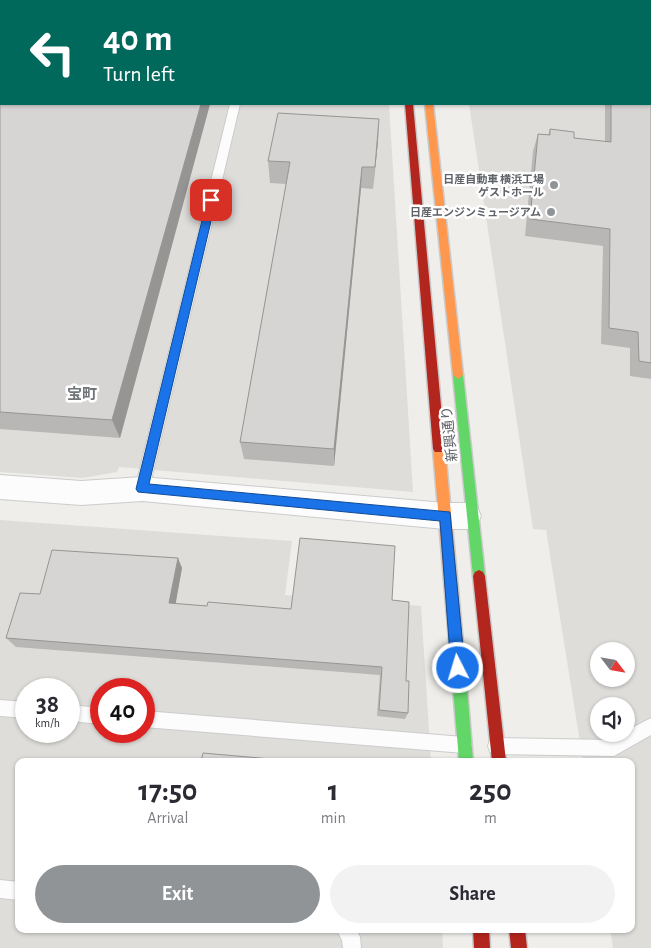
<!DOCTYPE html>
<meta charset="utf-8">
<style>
body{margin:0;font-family:"Alegreya Sans","Noto Sans JP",sans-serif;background:#f2f2f3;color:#2b2b33;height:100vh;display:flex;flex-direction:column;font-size:19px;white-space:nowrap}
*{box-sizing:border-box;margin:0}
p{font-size:16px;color:#7c7c81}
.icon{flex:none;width:28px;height:28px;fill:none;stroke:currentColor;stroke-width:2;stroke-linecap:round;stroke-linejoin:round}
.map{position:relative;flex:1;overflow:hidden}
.side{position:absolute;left:15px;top:758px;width:620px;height:175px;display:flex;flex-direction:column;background:#fff;border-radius:10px;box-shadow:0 1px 4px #0004}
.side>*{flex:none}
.guide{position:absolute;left:0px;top:0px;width:651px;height:105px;box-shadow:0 1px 4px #0004;background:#00695c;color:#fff;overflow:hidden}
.needle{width:32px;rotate:121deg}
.controls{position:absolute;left:590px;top:642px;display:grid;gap:10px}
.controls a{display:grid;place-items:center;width:45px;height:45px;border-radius:50%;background:#fff;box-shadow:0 1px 4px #0004;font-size:25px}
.speed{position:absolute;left:15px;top:678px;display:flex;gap:10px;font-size:25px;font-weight:700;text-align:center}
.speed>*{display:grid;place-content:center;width:65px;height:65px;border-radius:50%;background:#fff;box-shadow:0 1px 4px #0004;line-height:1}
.speed small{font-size:12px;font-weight:400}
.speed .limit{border:8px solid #d22;background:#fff;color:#111}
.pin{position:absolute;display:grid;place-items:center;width:42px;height:42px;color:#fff;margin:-21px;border-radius:10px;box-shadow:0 2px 8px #0006}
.me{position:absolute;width:55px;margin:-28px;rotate:355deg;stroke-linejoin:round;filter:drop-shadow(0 0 4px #0008)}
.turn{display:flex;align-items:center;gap:18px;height:105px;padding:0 20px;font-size:22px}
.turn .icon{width:65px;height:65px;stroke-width:2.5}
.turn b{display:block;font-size:35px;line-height:42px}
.eta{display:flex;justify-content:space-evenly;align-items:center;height:85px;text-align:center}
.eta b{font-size:30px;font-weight:600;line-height:35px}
.cta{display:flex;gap:10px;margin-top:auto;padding:10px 20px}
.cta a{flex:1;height:58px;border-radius:30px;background:#919496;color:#fff;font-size:20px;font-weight:600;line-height:58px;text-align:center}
.cta a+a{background:#f2f2f3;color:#2b2b33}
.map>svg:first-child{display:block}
</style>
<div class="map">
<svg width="651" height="948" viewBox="0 0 651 948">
<rect width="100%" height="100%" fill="#efeeea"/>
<!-- industrial -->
<g fill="#dfddda" fill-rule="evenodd">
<polygon points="0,0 382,0 1,1 1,104 389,104 413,492 119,467 117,472 83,478 0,472"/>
<path d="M454 0H651V948H613L610 929H631V761H583L546 530 533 529 469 104H650V1ZM599 651H626V679H599ZM599 706H626V734H599Z"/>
<path d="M0 520 292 541 285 595 421 606 431 761H19V929H442L443 948H0ZM26 689H69V731H26ZM101 689H144V731H101Z"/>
</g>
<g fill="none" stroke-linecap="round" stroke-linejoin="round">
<defs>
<g id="lane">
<polygon points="230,104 240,104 149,489 147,493 142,495 137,493 135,489"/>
<polygon points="0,700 26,702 26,718 0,716"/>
<polygon points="69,705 101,708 101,724 69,721"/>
<polygon points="144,711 464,737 470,739 472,745 470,751 464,753 144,727"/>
<polygon points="651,718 651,735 614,756 496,754 490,752 488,746 490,740 496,738 612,740 622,734 626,734 626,731"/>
<polygon points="0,880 19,882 19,900 0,898"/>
<polygon points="336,929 356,929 360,937 361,948 343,948 342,940"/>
</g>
<polygon id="street" points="0,475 81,481 142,477 445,503 467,503 477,507 481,516 477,525 467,529 445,529 142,501 81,505 0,499"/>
<g id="fast">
<polygon points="414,0 422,0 422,1 415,1"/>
<polygon points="458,371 463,375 485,576 483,580 479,582 475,580 473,576 453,375"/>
<polygon points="459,669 464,671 466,676 473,761 459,761 452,676 454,671"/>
</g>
<g id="slow">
<polygon points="425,104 433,104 463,375 458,379 453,375"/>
<polygon points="439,444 443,446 445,449 466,676 464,681 459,683 454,681 452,676 433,449 435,446"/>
</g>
<g id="jam">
<polygon points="405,104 413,104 445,449 443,452 435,452 433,449"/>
<polygon points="479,570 483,572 485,576 506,761 492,761 473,576 475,572"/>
<polygon points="473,929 489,929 490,948 474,948"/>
<polygon points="509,929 525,929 527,948 511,948"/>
</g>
</defs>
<!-- lane casing -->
<use href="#lane" stroke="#cbcccc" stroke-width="2"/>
<!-- street casing -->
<use href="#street" stroke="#cbcccc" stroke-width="2"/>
<!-- fast casing -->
<use href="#fast" stroke="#cacacb" stroke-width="3"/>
<!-- slow casing -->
<use href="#slow" stroke="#cacacb" stroke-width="3"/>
<!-- jam casing -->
<use href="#jam" stroke="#cacacb" stroke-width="3"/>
<!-- lane -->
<use href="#lane" fill="#fdfcfc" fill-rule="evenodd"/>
<!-- street -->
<use href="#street" fill="#fdfcfc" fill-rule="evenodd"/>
<!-- fast -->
<use href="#fast" fill="#63d668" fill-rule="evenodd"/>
<!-- slow -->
<use href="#slow" fill="#ff974d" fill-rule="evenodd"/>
<!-- jam -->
<use href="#jam" fill="#b3261e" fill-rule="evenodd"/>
</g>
<!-- wall -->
<g fill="#b8b7b5">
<polygon points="0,0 1,104 210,104 120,438 0,429"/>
<polygon points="607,0 651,0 651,379 630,376 630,348 601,344 603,246 525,236 533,151 538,134 548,135 550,129 574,138 605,142 605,104 650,104 650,1 607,1"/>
<polygon points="378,141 373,189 361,188 334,466 244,459 240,442 286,184 270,183 268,161"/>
<polygon points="182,568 175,604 207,606 291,609 392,600 406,681 408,713 405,719 377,716 380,675 16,647 6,638 40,594"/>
</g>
<!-- shaded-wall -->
<g fill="#969594">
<polygon points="230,0 238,0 238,1 229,1"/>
<polygon points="201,104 210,104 120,438 112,420"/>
<polygon points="379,119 378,141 373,189 375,167"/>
<polygon points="362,167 361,188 334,466 334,449"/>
<polygon points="178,558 182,568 174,613 169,603"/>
</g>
<!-- building -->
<g fill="#d6d5d3" stroke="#969594">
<polygon points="0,0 230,0 229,1 1,1 1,104 201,104 112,420 0,412"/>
<polygon points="269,0 366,0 365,1 268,1"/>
<polygon points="613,0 651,0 651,363 639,361 638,332 609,328 610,229 530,219 538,134 550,135 550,129 574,132 574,138 611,142 611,104 650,104 650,1 613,1"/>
<polygon points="278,113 379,119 375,167 362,167 334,449 240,442 290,162 268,161"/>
<polygon points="300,538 395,546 392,600 409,602 406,681 409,681 408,713 379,710 382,667 6,638 20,593 40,594 52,550 178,558 169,603 207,606 208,602 291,609"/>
<polygon points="203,753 293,761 201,761"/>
</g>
<!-- route -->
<polygon fill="#1a73e8" stroke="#114b97" points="211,197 216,200 149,484 450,512 465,668 463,673 458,675 453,673 451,668 440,521 138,492 136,489 207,200"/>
<!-- markers -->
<g fill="#919496" stroke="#fff" stroke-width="2">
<circle cx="554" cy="185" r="5"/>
<circle cx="551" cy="212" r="5"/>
</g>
<g text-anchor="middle" stroke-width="5" stroke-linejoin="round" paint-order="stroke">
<!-- far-poi labels -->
<g font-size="11" font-weight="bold" fill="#5f6368" stroke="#fff" text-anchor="end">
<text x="544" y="183">日産自動車 横浜工場<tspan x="544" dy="13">ゲストホール</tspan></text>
<text x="541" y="216">日産エンジンミュージアム</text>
</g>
<!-- street labels -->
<g font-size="14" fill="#5f6368" stroke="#fff">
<text transform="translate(449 434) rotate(-96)" y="5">新興通り</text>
</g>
<!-- neighbourhood labels -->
<g font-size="15" font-weight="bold" fill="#70757a" stroke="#fff">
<text x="82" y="399">宝町</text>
</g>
</g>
</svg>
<div class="controls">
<a><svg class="needle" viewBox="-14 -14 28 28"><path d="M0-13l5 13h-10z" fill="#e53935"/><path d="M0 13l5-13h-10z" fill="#7c7c81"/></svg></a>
<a><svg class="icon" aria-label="sound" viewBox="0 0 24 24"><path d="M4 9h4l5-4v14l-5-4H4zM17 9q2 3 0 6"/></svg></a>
</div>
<div class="speed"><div>38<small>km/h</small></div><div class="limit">40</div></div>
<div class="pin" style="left:211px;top:200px;background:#d93025"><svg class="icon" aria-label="arrive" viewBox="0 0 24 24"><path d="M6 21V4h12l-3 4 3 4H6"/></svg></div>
<svg class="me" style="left:458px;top:668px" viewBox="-20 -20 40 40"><circle r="17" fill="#1a73e8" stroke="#fff" stroke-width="3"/><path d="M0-11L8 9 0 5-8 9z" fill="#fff"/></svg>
<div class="guide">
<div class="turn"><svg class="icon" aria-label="left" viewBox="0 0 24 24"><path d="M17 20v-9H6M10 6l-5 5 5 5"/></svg><div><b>40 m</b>Turn left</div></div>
</div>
<section class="side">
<div class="eta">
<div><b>17:50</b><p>Arrival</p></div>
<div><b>1</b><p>min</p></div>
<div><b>250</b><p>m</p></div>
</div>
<div class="cta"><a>Exit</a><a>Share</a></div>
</section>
</div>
